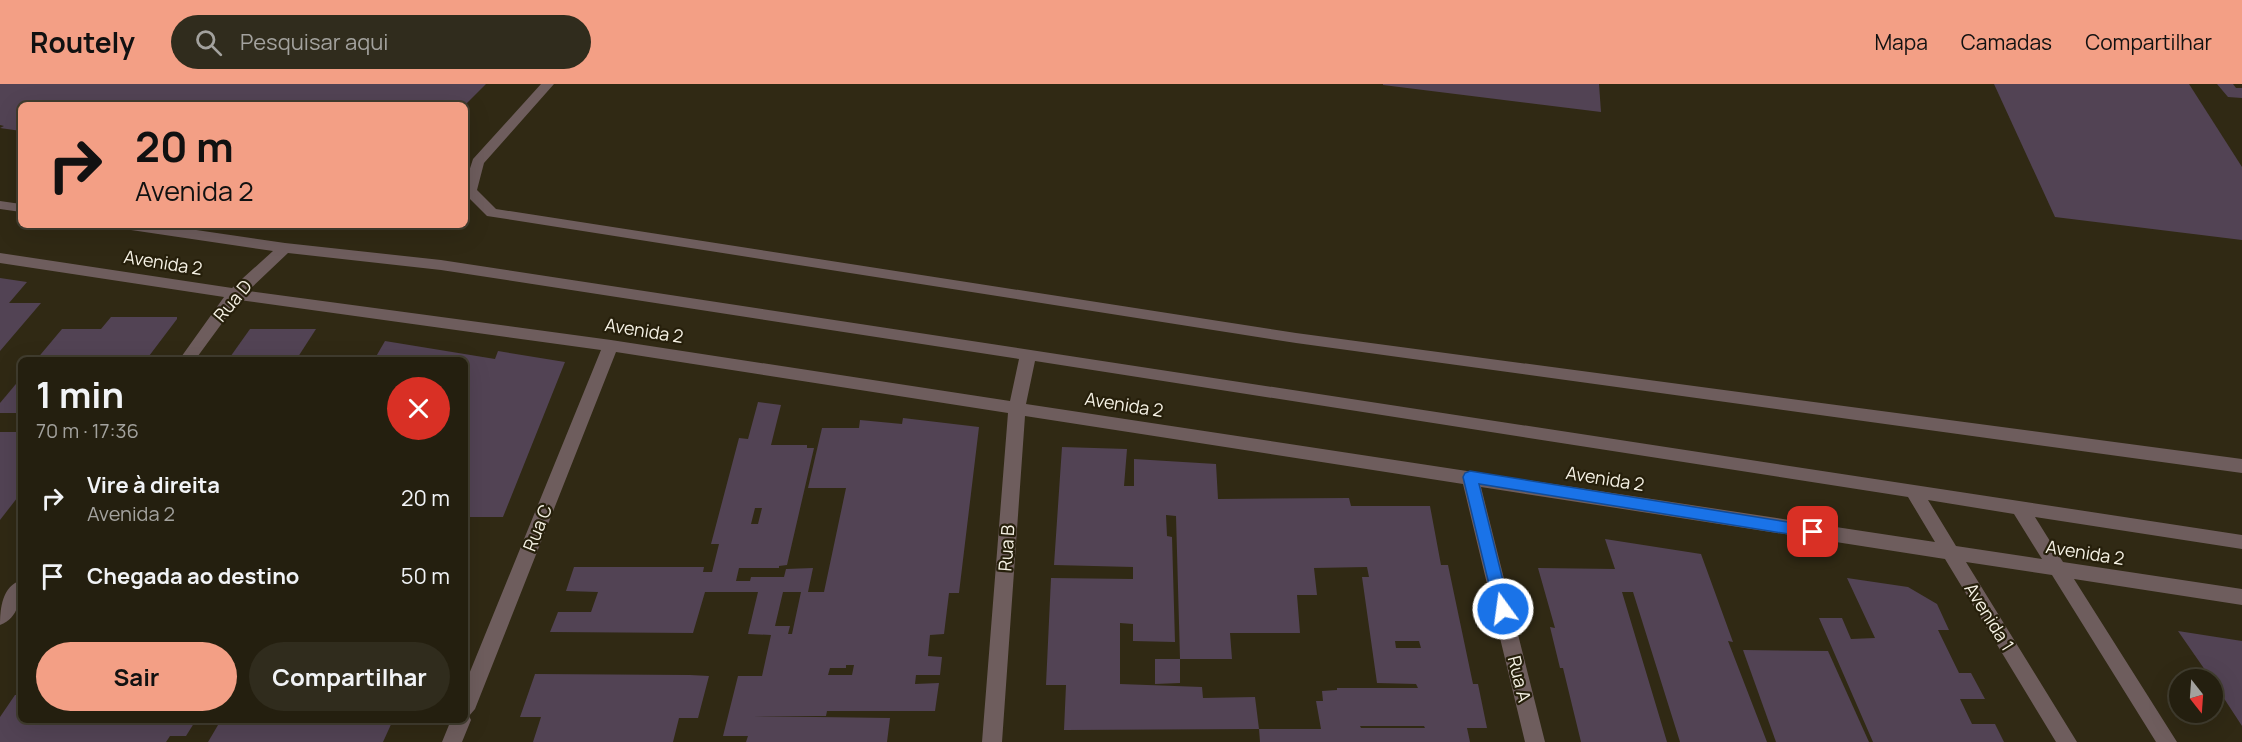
<!DOCTYPE html>
<html lang="pt">
<meta charset="utf-8">
<style>
body{margin:0;font-family:Manrope,sans-serif;background:#302c1d;color:#f1f3f6;height:100vh;display:flex;flex-direction:column;font-size:22px;white-space:nowrap}
*{box-sizing:border-box;margin:0}
p{font-size:20px;color:#a3a29e}
.icon{flex:none;width:33px;height:33px;fill:none;stroke:currentColor;stroke-width:2;stroke-linecap:round;stroke-linejoin:round}
.map{position:relative;flex:1;overflow:hidden}
.panel{position:absolute;left:18px;top:273px;width:450px;height:366px;display:flex;flex-direction:column;background:#241f0f;border-radius:9px;box-shadow:0 6px 24px #0002,0 0 0 2px #413d2f}
.panel>*{flex:none}
.hud{position:absolute;left:18px;top:18px;width:450px;height:126px;border-radius:9px;box-shadow:0 6px 24px #0002,0 0 0 2px #413d2f;background:#f39f85;color:#111;overflow:hidden}
.needle{width:39px;rotate:163deg}
.controls{position:absolute;left:2169px;top:585px;display:grid;gap:12px}
.controls a{display:grid;place-items:center;width:54px;height:54px;border-radius:50%;background:#241f0f;box-shadow:0 6px 24px #0002,0 0 0 2px #413d2f;font-size:30px}
.pin{position:absolute;display:grid;place-items:center;width:51px;height:51px;color:#fff;margin:-26px;border-radius:12px;box-shadow:0 3px 9px #0006}
.me{position:absolute;width:66px;margin:-33px;rotate:346deg;stroke-linejoin:round;filter:drop-shadow(0 0 4px #0008)}
.turn{display:flex;align-items:center;gap:21px;height:126px;padding:0 18px;font-size:27px}
.turn .icon{width:78px;height:78px;stroke-width:2.5}
.turn b{display:block;font-size:42px;line-height:51px}
.round{display:grid;place-items:center;flex:none;width:63px;height:63px;border-radius:32px;background:#302c1d}
.summary{display:flex;align-items:center;justify-content:space-between;height:102px;padding:0 18px}
h1{font-size:36px;font-weight:700;line-height:45px}
.action{display:flex;gap:12px;margin-top:auto;padding:12px 18px}
.action a{flex:1;height:69px;border-radius:36px;background:#f39f85;color:#111;font-size:24px;font-weight:700;line-height:69px;text-align:center}
.action a+a{background:#302c1d;color:#f1f3f6}
ul{padding:0;list-style:none}
li{display:flex;align-items:center;gap:18px;height:78px;padding:0 18px}
li div{flex:1}
li b{display:block;font-size:22px}
li em{font-style:normal}
header{display:flex;align-items:center;gap:36px;box-sizing:border-box;height:84px;padding:0 30px;background:#f39f85;color:#111}
header strong{font-size:28px}
nav{display:flex;gap:33px;margin-inline-start:auto;font-size:21px}
.search{width:420px;height:54px;background:#302c1d;display:flex;align-items:center;gap:15px;box-sizing:border-box;padding:0 21px;border-radius:33px;color:#a3a29e;font-size:22px}
.map>svg:first-child{display:block}
</style>
<header>
<strong>Routely</strong>
<div class="search"><svg class="icon" aria-label="search" viewBox="0 0 24 24"><circle cx="10" cy="10" r="6"/><path d="M15 15l6 6"/></svg>Pesquisar aqui</div>
<nav><a>Mapa</a><a>Camadas</a><a>Compartilhar</a></nav>
</header>
<div class="map">
<svg width="2242" height="658" viewBox="0 0 2242 658">
<rect width="100%" height="100%" fill="#302914"/>
<!-- building -->
<g fill="#524354" fill-rule="evenodd">
<polygon points="0,0 486,0 465,21 21,21 21,47 0,44 4,42 0,41"/>
<polygon points="1383,0 1599,0 1601,28 1383,1"/>
<polygon points="1994,0 2189,0 2242,83 2242,156 2055,133"/>
<polygon points="2217,0 2233,0 2236,4 2242,4 2242,14 2228,13"/>
<polygon points="0,194 27,198 9,219 41,219 0,267"/>
<polygon points="111,233 177,233 177,235 146,276 36,276 62,245 101,245"/>
<polygon points="250,245 316,245 296,276 228,276"/>
<polygon points="385,257 495,275 498,267 565,278 503,433 465,433 465,276 374,276"/>
<polygon points="305,273 373,273 372,276 303,276"/>
<polygon points="21,294 21,329 0,329 0,319"/>
<path d="M758 318 781 321 771 361H807V364H814L787 481 779 482V484H739L736 497H750L751 493H784L786 485 813 484 808 508H824L846 404H808L822 344H859L860 336 902 340 903 334 979 343 959 509H949L944 550 930 551 928 572 942 573 940 591H916L915 600 939 599 935 627H827L826 632H753L890 634 887 658H746L748 652H723L738 592H762L771 551 748 550 758 508H705L693 549 550 548 558 528H591L598 508 566 507 574 483H704L703 488H712L719 460H711L739 354 748 355ZM755 424H762L758 440H751ZM783 508H801L792 550H788L790 542H775ZM846 581H854L852 591H828L830 584H846Z"/>
<polygon points="0,348 21,348 21,409 0,436"/>
<path d="M1062 363 1127 365 1124 402H1134V375L1216 380 1218 415 1349 414 1351 422H1430L1441 481H1448L1473 600H1478L1487 644H1467L1470 658H1260L1259 645H1321L1316 617H1323L1322 607 1337 606V604H1418L1416 600 1377 599 1362 493H1369L1367 483 1314 484 1317 511H1297L1300 549H1230L1232 575H1180L1176 432 1166 431 1167 452 1172 453 1175 558 1133 557V540L1120 539V600L1202 603 1203 614 1255 613 1259 645 1064 646 1066 601H1046L1051 494 1133 495V483L1054 481ZM1395 557H1419L1421 564H1396ZM1360 642H1424L1425 644H1361Z"/>
<polygon points="1605,455 1701,470 1733,558 1728,557 1767,658 1680,658 1633,508 1622,508 1667,658 1581,658 1563,584 1560,584 1550,543 1555,544 1538,484 1615,485"/>
<polygon points="1847,494 1908,503 1937,520 1949,546 1938,546 1959,589 1971,589 1985,615 1960,615 1972,640 1995,640 2004,658 1873,658 1819,534 1842,534 1851,555 1875,554"/>
<polygon points="2178,547 2242,557 2242,642 2212,596"/>
<polygon points="1743,566 1828,567 1869,658 1776,658"/>
<polygon points="1155,575 1180,575 1180,599 1155,600"/>
<polygon points="535,590 690,591 709,592 698,634 679,634 673,658 533,658 541,633 520,633"/>
<polygon points="15,611 21,611 21,636 196,636 186,652 170,652 166,658 0,658 0,633"/>
<polygon points="221,636 393,636 383,658 208,658"/>
</g>
<g fill="none" stroke-linecap="round" stroke-linejoin="round">
<!-- service -->
<polygon fill="#6e5d5d" fill-rule="evenodd" points="541,0 554,0 484,79 477,106 496,125 1296,249 2242,375 2242,389 1296,259 487,132 465,110 465,100 473,75"/>
<!-- minor -->
<g fill="#6e5d5d" fill-rule="evenodd">
<polygon points="0,117 21,120 21,128 0,125"/>
<path d="M124 141H162L285 159 441 176 2242 451V465L2035 433 2063 478 2242 505V521L2074 495 2177 658H2156L2052 491 1966 478 2077 658H2056L1945 475 1481 403 1545 658H1525L1463 400 1025 332 1002 658H982L1008 329 616 268 475 625 469 632 471 636 462 658H442L451 636H465V600L601 266 239 216 195 276H179L224 213 0 179V169L232 204 273 167 131 146ZM288 169 441 186 1019 275 1010 317 611 256 248 207ZM1035 277 1908 413 1935 458 1026 320ZM1928 416 2014 430 2042 475 1956 462Z"/>
<path d="M21 496C21 514 19 534 0 541 0 524 2 503 21 496Z"/>
</g>
</g>
<!-- route -->
<polygon fill="#1a73e8" stroke="#114b97" stroke-width="1.5" points="1470,387 1813,442 1818,443 1820,448 1818,452 1813,454 1479,400 1510,525 1508,530 1503,532 1497,530 1495,525 1463,393 1465,389"/>
<g text-anchor="middle" stroke-width="4.5" stroke-linejoin="round" paint-order="stroke">
<!-- street labels -->
<g font-size="18" fill="#f6f2e5" stroke="#261f0b">
<text transform="translate(163 179) rotate(9)" y="6">Avenida 2</text>
<text transform="translate(233 217) rotate(-50)" y="6">Rua D</text>
<text transform="translate(644 247) rotate(9)" y="6">Avenida 2</text>
<text transform="translate(1124 321) rotate(9)" y="6">Avenida 2</text>
<text transform="translate(1605 395) rotate(9)" y="6">Avenida 2</text>
<text transform="translate(538 444) rotate(-68)" y="6">Rua C</text>
<text transform="translate(1007 464) rotate(-86)" y="6">Rua B</text>
<text transform="translate(2085 469) rotate(9)" y="6">Avenida 2</text>
<text transform="translate(1989 533) rotate(58)" y="6">Avenida 1</text>
<text transform="translate(1519 595) rotate(76)" y="6">Rua A</text>
</g>
</g>
</svg>
<div class="controls">
<a><svg class="needle" viewBox="-14 -14 28 28"><path d="M0-13l5 13h-10z" fill="#e53935"/><path d="M0 13l5-13h-10z" fill="#a3a29e"/></svg></a>
</div>
<div class="pin" style="left:1813px;top:448px;background:#d93025"><svg class="icon" aria-label="arrive" viewBox="0 0 24 24"><path d="M6 21V4h12l-3 4 3 4H6"/></svg></div>
<svg class="me" style="left:1503px;top:525px" viewBox="-20 -20 40 40"><circle r="17" fill="#1a73e8" stroke="#fff" stroke-width="3"/><path d="M0-11L8 9 0 5-8 9z" fill="#fff"/></svg>
<div class="hud">
<div class="turn"><svg class="icon" aria-label="right" viewBox="0 0 24 24"><path d="M7 20v-9h11M14 6l5 5-5 5"/></svg><div><b>20 m</b>Avenida 2</div></div>
</div>
<section class="panel">
<div class="summary"><div><h1>1 min</h1><p>70 m · 17:36</p></div><a class="round" style="background:#d93025;color:#fff"><svg class="icon" aria-label="close" viewBox="0 0 24 24"><path d="M6 6l12 12M18 6L6 18"/></svg></a></div>
<ul>
<li><svg class="icon" aria-label="right" viewBox="0 0 24 24"><path d="M7 20v-9h11M14 6l5 5-5 5"/></svg><div><b>Vire à direita</b><p>Avenida 2</p></div><em>20 m</em></li>
<li><svg class="icon" aria-label="arrive" viewBox="0 0 24 24"><path d="M6 21V4h12l-3 4 3 4H6"/></svg><div><b>Chegada ao destino</b></div><em>50 m</em></li>
</ul>
<div class="action"><a>Sair</a><a>Compartilhar</a></div>
</section>
</div>
